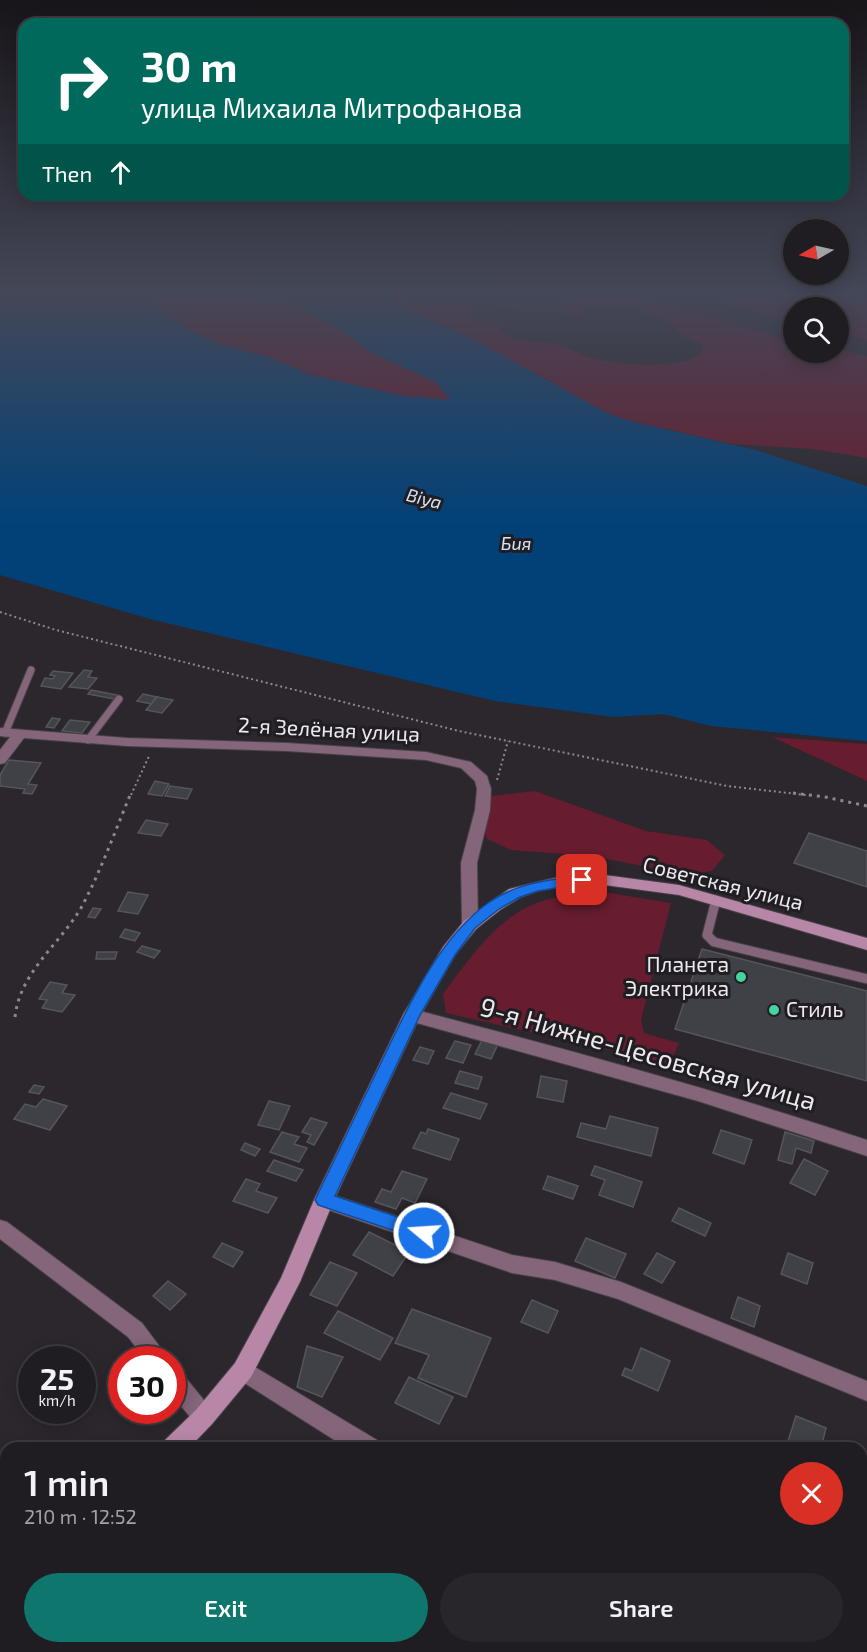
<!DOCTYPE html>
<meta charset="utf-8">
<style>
body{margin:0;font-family:"Exo 2",sans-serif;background:#28262a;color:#f1f3f6;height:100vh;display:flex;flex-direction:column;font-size:22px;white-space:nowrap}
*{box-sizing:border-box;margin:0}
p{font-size:20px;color:#a2a2a5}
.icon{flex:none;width:33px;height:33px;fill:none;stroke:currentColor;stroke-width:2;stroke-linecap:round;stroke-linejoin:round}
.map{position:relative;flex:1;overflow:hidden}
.panel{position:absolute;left:0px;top:1442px;width:867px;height:212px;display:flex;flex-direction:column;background:#201d22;border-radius:18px 18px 0 0;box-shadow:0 3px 15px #0003,0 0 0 2px #3d3b40}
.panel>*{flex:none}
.guide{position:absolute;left:18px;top:18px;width:831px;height:183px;border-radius:18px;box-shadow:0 3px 15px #0003,0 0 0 2px #3d3b40;background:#00695c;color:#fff;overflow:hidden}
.needle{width:39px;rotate:261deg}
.buttons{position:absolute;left:783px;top:219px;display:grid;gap:12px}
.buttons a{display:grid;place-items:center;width:66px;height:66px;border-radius:50%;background:#201d22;box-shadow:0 3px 15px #0003,0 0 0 2px #3d3b40;font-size:30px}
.speed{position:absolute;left:18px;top:1346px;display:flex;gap:12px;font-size:30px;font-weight:700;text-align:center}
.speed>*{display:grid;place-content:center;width:78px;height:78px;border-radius:50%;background:#201d22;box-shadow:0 3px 15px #0003,0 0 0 2px #3d3b40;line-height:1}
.speed small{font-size:15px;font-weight:400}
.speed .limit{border:9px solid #d22;background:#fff;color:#111}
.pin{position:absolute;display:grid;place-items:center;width:51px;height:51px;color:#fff;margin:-26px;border-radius:12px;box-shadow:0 3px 9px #0006}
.me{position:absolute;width:66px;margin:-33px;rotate:288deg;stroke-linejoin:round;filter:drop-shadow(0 0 4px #0008)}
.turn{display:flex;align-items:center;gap:21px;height:126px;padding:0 24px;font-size:27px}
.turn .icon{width:78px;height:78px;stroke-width:2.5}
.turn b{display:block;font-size:42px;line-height:51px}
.then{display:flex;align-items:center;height:57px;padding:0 24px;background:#0003;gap:12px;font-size:22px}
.round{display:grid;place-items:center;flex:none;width:63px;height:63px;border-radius:32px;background:#28262a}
.summary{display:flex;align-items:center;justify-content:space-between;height:102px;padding:0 24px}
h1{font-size:36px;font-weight:600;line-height:45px}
.primary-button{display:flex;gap:12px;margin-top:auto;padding:12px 24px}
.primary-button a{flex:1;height:69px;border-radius:36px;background:#0f766e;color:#fff;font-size:24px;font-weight:600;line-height:69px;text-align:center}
.primary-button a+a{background:#28262a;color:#f1f3f6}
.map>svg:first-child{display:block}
</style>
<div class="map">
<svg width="867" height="1652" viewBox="0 0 867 1652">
<rect width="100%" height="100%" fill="#2b272d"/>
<!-- green -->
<g fill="#671c2f">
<polygon points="134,294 276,294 343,331 372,353 436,382 451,400 403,396 312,375 271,358 222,345 191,331 160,309"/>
<path d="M382 294H408C421 316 455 293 475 307L474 310 467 315C477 325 491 319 504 325L500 328C511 345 540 340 557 344 569 347 579 354 591 358 616 365 680 370 701 354L702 344 679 333 668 321 622 306 584 307 581 309 583 315 580 318 554 311H515L501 308 500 305 520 301H543L584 294 645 296 793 342 794 352H838L839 350 867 356V458L812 449 732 444 621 419 578 399 551 381 503 358 471 338 414 313Z"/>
<polygon points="688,294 867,294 867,340 839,333 838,308 794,308 793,322"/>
<polygon points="772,737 867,744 867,781"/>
<polygon points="535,791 646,831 707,840 725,855 712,871 689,875 591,856 511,850 487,839 479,815 491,796"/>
<path d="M597 891 671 903 641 1020 644 1033 679 1043 670 1064 446 1013 443 994C469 959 501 911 546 900 563 895 580 894 597 891Z"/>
<polygon points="861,1488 867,1489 867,1642 861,1639"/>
</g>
<!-- water -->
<polygon fill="#024178" points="0,294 134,294 160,309 191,331 222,345 271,358 312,375 403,396 450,400 436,382 372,353 343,331 276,294 382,294 414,313 471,338 609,414 630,421 756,450 867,486 867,741 711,726 663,714 613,717 495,701 150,619 0,575"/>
<!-- building -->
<g fill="#404047" stroke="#55555c" stroke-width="1.5">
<polygon points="84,670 92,671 88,677 97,678 88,689 69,687"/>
<polygon points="53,671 73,673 61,689 41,686 45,678 53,679 55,676 50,675"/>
<polygon points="91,690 117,695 114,699 88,694"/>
<polygon points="143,694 157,697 151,704 137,701"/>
<polygon points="157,697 173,700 162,713 146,710"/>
<polygon points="52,718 60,719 54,728 46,727"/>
<polygon points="70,720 90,722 82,733 62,731"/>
<polygon points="9,760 41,763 28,784 37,785 32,794 23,793 25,789 0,786 0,775"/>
<polygon points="155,781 169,784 162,796 148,794"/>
<polygon points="170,786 192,789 187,799 165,796"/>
<polygon points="146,820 168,824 161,836 138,833"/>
<polygon points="809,833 867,851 867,887 794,863"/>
<polygon points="128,892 148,895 138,914 118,911"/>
<polygon points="93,908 101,909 95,918 88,917"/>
<polygon points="125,929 140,933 135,941 120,937"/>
<polygon points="142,946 160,951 154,958 137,952"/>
<polygon points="702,949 867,991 867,1081 675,1029"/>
<polygon points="97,952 117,952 115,959 96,959"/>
<polygon points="50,982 67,985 62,993 75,995 62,1012 42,1008 47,1000 39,999"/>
<polygon points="482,1040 498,1044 491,1059 475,1054"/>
<polygon points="455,1041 471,1045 463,1063 446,1058"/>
<polygon points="420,1047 434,1051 428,1064 413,1060"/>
<polygon points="460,1071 482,1077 478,1089 455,1083"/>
<polygon points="541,1076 567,1081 563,1102 537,1097"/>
<polygon points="34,1085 44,1087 39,1094 29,1092"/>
<polygon points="451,1093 487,1104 480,1119 443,1108"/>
<polygon points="43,1099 67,1106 50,1130 14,1119 25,1104 36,1107"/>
<polygon points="269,1101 290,1106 279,1130 258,1125"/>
<polygon points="610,1116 658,1128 651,1156 577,1137 581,1123 606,1129"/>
<polygon points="311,1118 327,1123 314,1145 307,1142 311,1135 302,1132"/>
<polygon points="428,1129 459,1139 450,1160 413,1148 421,1132 426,1134"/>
<polygon points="721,1130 752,1140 744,1164 713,1153"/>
<polygon points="282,1132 299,1137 294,1144 307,1148 299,1162 270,1152"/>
<polygon points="785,1132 814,1141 811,1153 796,1148 792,1164 778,1160"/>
<polygon points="245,1143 260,1149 255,1156 241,1150"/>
<polygon points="804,1159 828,1171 815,1195 790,1183"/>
<polygon points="274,1160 303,1170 296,1181 267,1171"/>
<polygon points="595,1166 642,1182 633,1207 599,1195 605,1180 591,1175"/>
<polygon points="402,1171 427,1179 415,1203 402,1198 396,1209 375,1202 382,1189 391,1192"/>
<polygon points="548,1176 578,1186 573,1199 543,1189"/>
<polygon points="246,1179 260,1184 256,1191 277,1198 268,1213 233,1201"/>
<polygon points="679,1208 711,1223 705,1236 672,1221"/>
<polygon points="369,1232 409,1252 393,1276 353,1255"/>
<polygon points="586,1238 626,1254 615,1278 575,1261"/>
<polygon points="222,1243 243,1252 233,1267 213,1257"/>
<polygon points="657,1253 675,1262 662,1283 644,1274"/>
<polygon points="788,1253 813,1263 807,1284 781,1274"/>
<polygon points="330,1262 357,1273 337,1306 310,1295"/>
<polygon points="168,1281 186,1294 170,1310 153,1296"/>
<polygon points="738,1297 760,1306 754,1327 731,1318"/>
<polygon points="532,1300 558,1311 548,1333 521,1322"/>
<polygon points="412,1309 491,1338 466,1397 418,1378 429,1355 395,1343"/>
<polygon points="338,1311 393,1338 380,1360 324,1333"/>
<polygon points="307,1346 343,1357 322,1397 297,1387"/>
<polygon points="641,1348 670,1361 658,1391 622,1375 625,1368 632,1371"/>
<polygon points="409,1377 453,1397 439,1424 395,1403"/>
<polygon points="796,1416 826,1428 821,1448 804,1448 788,1441"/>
<polygon points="742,1647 764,1647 774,1651 741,1652"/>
</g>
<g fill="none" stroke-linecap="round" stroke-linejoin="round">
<defs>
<g id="service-far2">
<polyline points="5,733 31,670"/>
<polyline points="88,740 119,699"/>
</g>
<polyline id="service-far1" points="716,900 707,935 714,942 867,979"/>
<polyline id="service" points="0,1468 6,1476"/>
<g id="minor">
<polygon points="0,728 127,738 287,743 426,752 471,762 487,776 491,789 490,810 477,863 478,925 476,929 464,929 462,925 461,863 475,810 477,789 475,781 461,768 426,760 287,751 127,746 24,738 5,763 0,764 0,750 10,737 0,736"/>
<path d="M412 1009C565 1049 717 1090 867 1140V1156L698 1101 406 1020 403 1015 406 1010Z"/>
<polygon points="324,1192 512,1255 555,1262 621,1282 867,1381 867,1401 618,1299 555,1280 512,1273 317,1206 314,1200 317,1194"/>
<polygon points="0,1220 7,1222 142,1323 169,1359 145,1359 128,1337 0,1239"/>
<polygon points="243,1360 377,1440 380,1448 347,1448 235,1377 232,1370 235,1363"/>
<polygon points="172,1368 180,1371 212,1410 215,1417 212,1424 204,1428 196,1424 172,1395"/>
<polygon points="43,1647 72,1647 75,1652 46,1652"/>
<polygon points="630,1647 656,1647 658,1652 632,1652"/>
</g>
<g id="secondary">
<polygon points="597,874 679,885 867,938 867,950 679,895 597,884 567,885 538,891 521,897 500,910 476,929 455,955 420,1016 334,1200 300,1282 251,1377 212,1424 189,1448 162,1448 165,1440 196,1410 235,1363 281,1278 314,1200 403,1015 443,947 464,921 509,889 567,875"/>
<polygon points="6,1570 6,1596 0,1598 0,1572"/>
</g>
</defs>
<!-- service-far2 casing -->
<use href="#service-far2" stroke="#464248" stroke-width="9"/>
<!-- service-far1 casing -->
<use href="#service-far1" stroke="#464248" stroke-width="11"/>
<!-- service casing -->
<use href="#service" stroke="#464248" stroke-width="14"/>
<!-- minor casing -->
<use href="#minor" stroke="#464248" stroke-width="2"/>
<!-- secondary casing -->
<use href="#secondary" stroke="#464248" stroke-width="2"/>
<!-- path-far1 -->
<g stroke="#8c888d" stroke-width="2" stroke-dasharray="2 3" stroke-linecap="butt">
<polyline points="0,612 56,630 459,731 727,786 806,795"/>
<polyline points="497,780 508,741"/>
<polyline points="131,795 150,754"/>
</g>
<!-- path -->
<g stroke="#8c888d" stroke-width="3" stroke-dasharray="3 5" stroke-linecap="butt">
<polyline points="793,793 825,797 867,806"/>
<path d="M15 1017C20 972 59 945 81 908 101 871 115 831 131 793"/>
</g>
<!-- service-far2 -->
<use href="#service-far2" stroke="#846579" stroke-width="7"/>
<!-- service-far1 -->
<use href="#service-far1" stroke="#846579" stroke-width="9"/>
<!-- service -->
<use href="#service" stroke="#846579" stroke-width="12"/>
<!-- minor -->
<use href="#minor" fill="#846579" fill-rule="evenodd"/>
<!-- secondary -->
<use href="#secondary" fill="#b886a7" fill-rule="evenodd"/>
</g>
<!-- sky -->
<linearGradient id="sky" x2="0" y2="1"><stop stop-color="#181519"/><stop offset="0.56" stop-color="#444757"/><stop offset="1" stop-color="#444757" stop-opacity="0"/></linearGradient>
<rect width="867" height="525" fill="url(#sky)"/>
<!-- route -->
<path fill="#1a73e8" stroke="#114b97" stroke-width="1.5" d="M582 875 589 880 587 883 538 891 520 897 499 909 475 928 455 955 420 1015 335 1196 431 1228 433 1233 431 1239 424 1241 318 1205 315 1200C336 1157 356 1115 376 1073 404 1016 435 941 488 903 516 883 549 880 582 875Z"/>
<!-- markers -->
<g fill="#46d49e" stroke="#211e23" stroke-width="2">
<circle cx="741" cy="977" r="6"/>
<circle cx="774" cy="1010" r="6"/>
</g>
<g text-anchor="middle" stroke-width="6" stroke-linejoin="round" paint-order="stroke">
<!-- far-water labels -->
<g font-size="18" font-style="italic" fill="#d5e4f5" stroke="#211e23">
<text transform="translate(424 499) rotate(14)" y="6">Biya</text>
<text x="516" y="550">Бия</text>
</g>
<!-- street labels -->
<g font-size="21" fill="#edeaee" stroke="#211e23">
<text transform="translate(329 730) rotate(3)" y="7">2-я Зелёная улица</text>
<text transform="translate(723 884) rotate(14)" y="7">Советская улица</text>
</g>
<!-- poi labels -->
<g font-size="21" fill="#edeaee" stroke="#211e23" text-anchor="end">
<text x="729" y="972">Планета<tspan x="729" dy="24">Электрика</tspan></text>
<text x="786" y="1017" text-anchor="start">Стиль</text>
</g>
<!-- near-street labels -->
<g font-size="26" fill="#edeaee" stroke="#211e23">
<text transform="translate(648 1054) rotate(16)" y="9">9-я Нижне-Цесовская улица</text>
</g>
</g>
</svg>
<div class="buttons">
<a><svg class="needle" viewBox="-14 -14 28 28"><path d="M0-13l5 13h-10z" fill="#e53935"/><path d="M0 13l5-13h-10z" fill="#a2a2a5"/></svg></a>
<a><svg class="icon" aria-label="search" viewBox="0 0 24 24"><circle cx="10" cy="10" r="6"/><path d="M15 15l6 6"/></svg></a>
</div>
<div class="speed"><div>25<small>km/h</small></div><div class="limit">30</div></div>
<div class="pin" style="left:582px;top:880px;background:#d93025"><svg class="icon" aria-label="arrive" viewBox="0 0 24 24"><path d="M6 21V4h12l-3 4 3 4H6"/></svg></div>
<svg class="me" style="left:424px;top:1233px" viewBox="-20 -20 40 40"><circle r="17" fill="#1a73e8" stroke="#fff" stroke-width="3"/><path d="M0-11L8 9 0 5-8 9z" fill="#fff"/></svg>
<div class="guide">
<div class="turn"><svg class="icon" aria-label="right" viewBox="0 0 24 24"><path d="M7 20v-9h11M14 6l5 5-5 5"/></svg><div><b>30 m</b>улица Михаила Митрофанова</div></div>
<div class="then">Then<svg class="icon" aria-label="ahead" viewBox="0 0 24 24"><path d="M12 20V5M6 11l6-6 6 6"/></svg></div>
</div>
<section class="panel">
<div class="summary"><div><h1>1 min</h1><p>210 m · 12:52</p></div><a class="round" style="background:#d93025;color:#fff"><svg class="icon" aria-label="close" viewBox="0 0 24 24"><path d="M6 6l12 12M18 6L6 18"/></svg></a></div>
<div class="primary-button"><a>Exit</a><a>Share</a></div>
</section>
</div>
